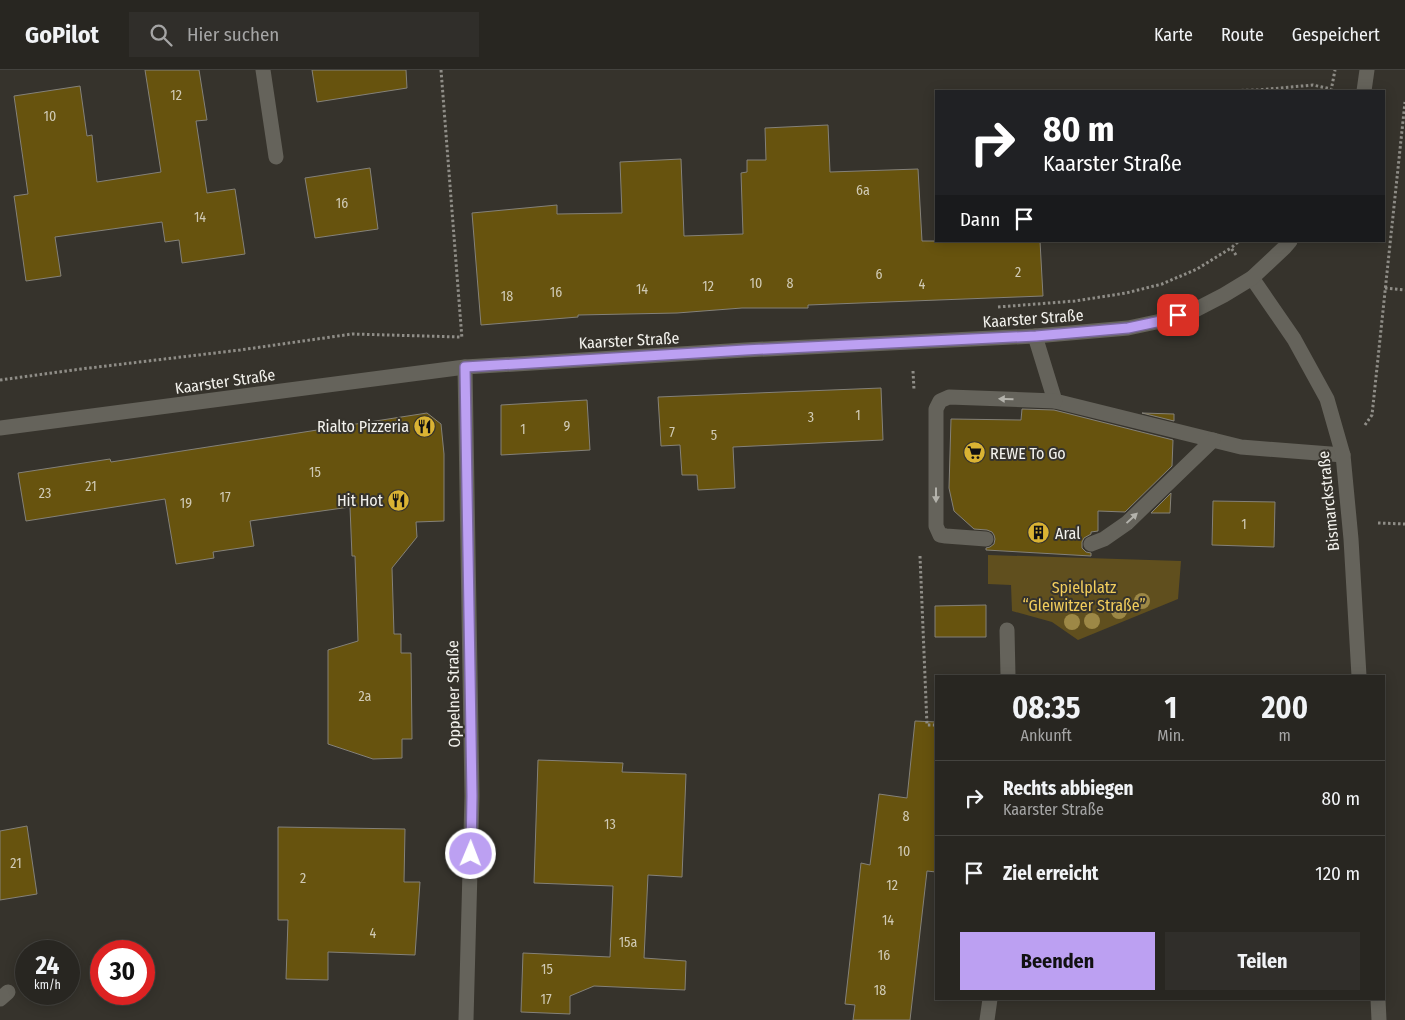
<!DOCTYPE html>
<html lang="de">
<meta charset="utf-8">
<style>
body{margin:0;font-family:"Fira Sans Condensed",sans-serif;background:#302e2a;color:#f1f3f6;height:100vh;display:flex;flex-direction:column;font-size:19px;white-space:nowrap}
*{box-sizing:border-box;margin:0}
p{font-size:16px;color:#a5a5a5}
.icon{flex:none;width:28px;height:28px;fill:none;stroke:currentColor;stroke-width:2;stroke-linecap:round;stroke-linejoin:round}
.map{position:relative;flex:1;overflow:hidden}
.details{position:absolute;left:935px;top:605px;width:450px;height:325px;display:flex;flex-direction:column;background:#282621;border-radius:0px;box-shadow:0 2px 12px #0003,0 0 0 1px #44433f}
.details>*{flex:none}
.guide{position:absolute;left:935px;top:20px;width:450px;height:152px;border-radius:0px;box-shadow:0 2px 12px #0003,0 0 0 1px #44433f;background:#202124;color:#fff;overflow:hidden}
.speed{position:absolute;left:15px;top:870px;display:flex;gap:10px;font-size:25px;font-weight:700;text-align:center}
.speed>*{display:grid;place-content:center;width:65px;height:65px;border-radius:50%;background:#282621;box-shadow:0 2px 12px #0003,0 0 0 1px #44433f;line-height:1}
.speed small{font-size:12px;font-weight:400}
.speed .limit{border:8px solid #d22;background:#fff;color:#111}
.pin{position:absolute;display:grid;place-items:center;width:42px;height:42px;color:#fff;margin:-21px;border-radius:10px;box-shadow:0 2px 8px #0006}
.me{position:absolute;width:55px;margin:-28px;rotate:1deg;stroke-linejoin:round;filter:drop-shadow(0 0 4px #0008)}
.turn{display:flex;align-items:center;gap:18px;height:105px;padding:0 25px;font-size:22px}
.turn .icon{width:65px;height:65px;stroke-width:2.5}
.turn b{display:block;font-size:35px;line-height:42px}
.then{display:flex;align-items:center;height:48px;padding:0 25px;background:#0003;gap:10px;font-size:19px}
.eta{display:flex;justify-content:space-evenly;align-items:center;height:85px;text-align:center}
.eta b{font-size:30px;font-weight:700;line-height:35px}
.cta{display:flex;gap:10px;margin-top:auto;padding:10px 25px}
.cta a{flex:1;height:58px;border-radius:0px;background:#bca0f2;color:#111;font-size:20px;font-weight:700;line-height:58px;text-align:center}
.cta a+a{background:#302e2a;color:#f1f3f6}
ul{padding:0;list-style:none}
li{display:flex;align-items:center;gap:15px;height:75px;padding:0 25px;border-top:1px solid #44433f}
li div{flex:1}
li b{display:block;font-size:19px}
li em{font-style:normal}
header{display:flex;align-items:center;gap:30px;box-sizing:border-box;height:70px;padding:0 25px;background:#282621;border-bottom:1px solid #44433f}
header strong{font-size:24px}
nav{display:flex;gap:28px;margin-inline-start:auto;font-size:18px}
.search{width:350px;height:45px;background:#302e2a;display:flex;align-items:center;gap:12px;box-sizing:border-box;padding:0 18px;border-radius:0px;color:#a5a5a5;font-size:19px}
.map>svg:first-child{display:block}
</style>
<header>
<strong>GoPilot</strong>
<div class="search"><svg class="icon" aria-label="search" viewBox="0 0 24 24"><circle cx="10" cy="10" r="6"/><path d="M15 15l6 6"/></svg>Hier suchen</div>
<nav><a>Karte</a><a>Route</a><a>Gespeichert</a></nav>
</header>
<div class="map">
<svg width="1405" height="950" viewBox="0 0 1405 950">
<rect width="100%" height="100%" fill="#36332c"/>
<!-- green -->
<polygon fill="#604f1e" points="988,485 1181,491 1178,529 1078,570 1052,552 1012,541 1011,515 988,514"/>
<!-- building -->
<g fill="#67530e" stroke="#848179">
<polygon points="145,0 199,0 207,50 196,51 207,123 235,119 245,184 182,193 179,170 165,172 162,152 55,167 61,206 26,211 14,126 28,124 14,26 80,16 87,66 92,65 97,112 161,102"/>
<polygon points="312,0 406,0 407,18 317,32"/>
<polygon points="828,55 830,102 918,99 922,171 1040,171 1043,226 808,235 808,238 742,238 677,243 578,245 578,247 481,255 472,143 557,135 557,144 622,143 620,92 681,89 684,166 743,164 741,103 747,102 747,90 766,90 765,58"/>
<polygon points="370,98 378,159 315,168 305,108"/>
<polygon points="881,318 883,370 733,377 735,418 698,420 697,405 682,405 680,375 661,376 658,327"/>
<polygon points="587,330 590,380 501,385 501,335"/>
<polygon points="1022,339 1054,340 1173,370 1172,396 1125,442 1098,441 1098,461 1091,462 1091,464 1084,468 1082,472 1082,478 1086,482 1091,483 1091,486 986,480 986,478 990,477 994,474 995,469 994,465 992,462 987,460 974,459 954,441 949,418 951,349 1021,350"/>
<polygon points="427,343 441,354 444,384 444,451 416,452 417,467 392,498 394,564 401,564 401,583 411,583 412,669 402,669 402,688 373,689 328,674 328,580 358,571 355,486 352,486 350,437 250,451 254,476 213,482 214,488 176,494 165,429 26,451 18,403 110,389 111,392"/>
<polygon points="1142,343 1174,344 1174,351"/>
<polygon points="1171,423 1170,443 1151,443"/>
<polygon points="1213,431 1275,432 1274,477 1212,475"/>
<polygon points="986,535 986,567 935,567 935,536"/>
<polygon points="915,651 936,652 936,802 927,801 910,950 853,950 855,935 845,934 861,793 870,795 879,724 907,728"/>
<polygon points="538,690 623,693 622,702 686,704 682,807 648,805 644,888 686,891 685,920 594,916 570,926 570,944 521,942 523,883 610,887 613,816 534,813"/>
<polygon points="27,756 37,824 0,830 0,761"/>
<polygon points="278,757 405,759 404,812 420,812 415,885 328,882 328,910 286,909 288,850 278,850"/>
</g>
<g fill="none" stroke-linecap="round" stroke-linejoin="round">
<!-- path -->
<g stroke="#8f8d87" stroke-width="3" stroke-dasharray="2.5 2.5" stroke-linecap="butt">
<polyline points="441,0 462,269"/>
<polyline points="1216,21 1258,20 1313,15 1331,19"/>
<polyline points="1331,21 1335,0"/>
<polyline points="1236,185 1231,178 1239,171"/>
<polyline points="1385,218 1405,220"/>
<polyline points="998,237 1075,231 1126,223 1162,214 1197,199 1231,178"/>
<polyline points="913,301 914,320"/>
<polyline points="0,310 81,299 240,280 352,264 460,267"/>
<polyline points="1365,355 1372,345 1405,32"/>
<polyline points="1378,453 1405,454"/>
<polyline points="920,486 927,655 936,655"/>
</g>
<!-- lane -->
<g stroke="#65635b" stroke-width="15">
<polyline points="1035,266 1055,331 1241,377 1343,385"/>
<polyline points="986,469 946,466 940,465 936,456 936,339 940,331 949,327 1055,331"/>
<polyline points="1091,474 1104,469 1127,453 1213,370"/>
</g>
<!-- street -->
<g stroke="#65635b" stroke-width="15">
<polyline points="263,0 276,87"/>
<polyline points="465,297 472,726 466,950"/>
<polyline points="1007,560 1008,606"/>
<polyline points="0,929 8,922"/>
<polyline points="987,950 990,929"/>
</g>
<!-- secondary -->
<g stroke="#65635b" stroke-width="15">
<polyline points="1364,21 1367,0"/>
<polyline points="1252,208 1294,269 1327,329 1343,385 1351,469 1359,606"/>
<polyline points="0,358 465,297 745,280 1035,266 1128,258 1161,251 1195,240 1224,225 1252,208 1284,178 1290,171"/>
<polyline points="1378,929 1379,950"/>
</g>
</g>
<!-- trees -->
<g fill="#9d8846">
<circle cx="1142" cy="531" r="8"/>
<circle cx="1119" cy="541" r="8"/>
<circle cx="1092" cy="551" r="8"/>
<circle cx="1072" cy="552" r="8"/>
</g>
<!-- one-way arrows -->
<defs><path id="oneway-solid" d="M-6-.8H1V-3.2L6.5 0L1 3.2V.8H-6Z" transform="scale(1.25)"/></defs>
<g fill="#b3b2ab">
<use href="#oneway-solid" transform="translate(1006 329) rotate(-178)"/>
<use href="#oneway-solid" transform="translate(936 425) rotate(90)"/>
<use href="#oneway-solid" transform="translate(1132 448) rotate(-43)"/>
</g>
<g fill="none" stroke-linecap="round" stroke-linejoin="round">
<defs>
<polyline id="route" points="471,784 472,726 465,297 745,280 1036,266 1128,258 1161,251 1178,245"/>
</defs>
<!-- route casing -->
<use href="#route" stroke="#7a689d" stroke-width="12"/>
<!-- route -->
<use href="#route" stroke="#bca0f2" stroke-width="9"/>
</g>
<!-- icons -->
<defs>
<symbol id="restaurant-disc" viewBox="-11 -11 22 22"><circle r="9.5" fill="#dab333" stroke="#36332c"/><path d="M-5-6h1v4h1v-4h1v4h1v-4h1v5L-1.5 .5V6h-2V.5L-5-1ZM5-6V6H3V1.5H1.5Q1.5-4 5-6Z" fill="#111"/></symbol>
<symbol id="supermarket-disc" viewBox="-11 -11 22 22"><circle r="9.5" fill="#dab333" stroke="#36332c"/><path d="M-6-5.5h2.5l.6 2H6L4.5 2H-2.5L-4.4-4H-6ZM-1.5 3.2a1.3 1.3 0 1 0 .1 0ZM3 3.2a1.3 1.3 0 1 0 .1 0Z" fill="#111"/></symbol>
<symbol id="building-disc" viewBox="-11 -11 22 22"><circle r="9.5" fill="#dab333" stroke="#36332c"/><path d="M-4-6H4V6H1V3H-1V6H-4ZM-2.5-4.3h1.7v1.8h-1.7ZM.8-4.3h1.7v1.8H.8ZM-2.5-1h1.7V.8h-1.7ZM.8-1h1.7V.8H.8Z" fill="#111"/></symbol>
</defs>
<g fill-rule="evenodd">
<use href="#restaurant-disc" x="412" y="344" width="25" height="25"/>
<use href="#supermarket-disc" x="962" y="370" width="25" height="25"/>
<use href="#restaurant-disc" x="386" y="418" width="25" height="25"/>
<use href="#building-disc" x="1026" y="450" width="25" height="25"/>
</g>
<g text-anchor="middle" stroke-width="4" stroke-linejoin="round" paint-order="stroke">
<!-- number labels -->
<g font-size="14" fill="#d0cab5">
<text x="176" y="30">12</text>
<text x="50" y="51">10</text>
<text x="863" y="125">6a</text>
<text x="342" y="138">16</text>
<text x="200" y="152">14</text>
<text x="1018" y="207">2</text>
<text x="879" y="209">6</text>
<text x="756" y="218">10</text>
<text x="790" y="218">8</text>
<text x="922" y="219">4</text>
<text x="708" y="221">12</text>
<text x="642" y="224">14</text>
<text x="556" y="227">16</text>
<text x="507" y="231">18</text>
<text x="858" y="350">1</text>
<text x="811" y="352">3</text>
<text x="567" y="361">9</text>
<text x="523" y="364">1</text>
<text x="672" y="367">7</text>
<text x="714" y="370">5</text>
<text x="315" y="407">15</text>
<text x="91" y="421">21</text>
<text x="45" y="428">23</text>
<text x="225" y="432">17</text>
<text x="186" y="438">19</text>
<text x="1244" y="459">1</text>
<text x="365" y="631">2a</text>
<text x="906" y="751">8</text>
<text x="610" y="759">13</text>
<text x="904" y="786">10</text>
<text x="16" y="798">21</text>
<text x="303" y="813">2</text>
<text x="892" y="820">12</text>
<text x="888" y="855">14</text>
<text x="373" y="868">4</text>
<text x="628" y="877">15a</text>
<text x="884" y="890">16</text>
<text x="547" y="904">15</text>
<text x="880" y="925">18</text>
<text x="546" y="934">17</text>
</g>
<!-- street labels -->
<g font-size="16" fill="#f3f2ed" stroke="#36332c">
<text transform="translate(1033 248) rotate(-4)" y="6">Kaarster Straße</text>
<text transform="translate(629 270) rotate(-3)" y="6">Kaarster Straße</text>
<text transform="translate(225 311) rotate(-8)" y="6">Kaarster Straße</text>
<text transform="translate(1328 431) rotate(-96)" y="6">Bismarckstraße</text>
<text transform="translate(453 624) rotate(-91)" y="6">Oppelner Straße</text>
</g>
<!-- poi labels -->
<g font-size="16" fill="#f3f2ed" stroke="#36332c" text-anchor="end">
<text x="409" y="362">Rialto Pizzeria</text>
<text x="990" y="389" text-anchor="start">REWE To Go</text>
<text x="383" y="436">Hit Hot</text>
<text x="1055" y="469" text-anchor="start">Aral</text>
</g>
<!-- park labels -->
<g font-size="16" fill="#f2cd5c" stroke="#36332c">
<text x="1084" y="523">Spielplatz<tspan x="1084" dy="18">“Gleiwitzer Straße”</tspan></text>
</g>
</g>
</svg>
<div class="speed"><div>24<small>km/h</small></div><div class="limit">30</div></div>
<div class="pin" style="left:1178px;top:245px;background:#d93025"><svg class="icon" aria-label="arrive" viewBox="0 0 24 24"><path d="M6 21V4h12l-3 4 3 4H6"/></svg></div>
<svg class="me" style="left:471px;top:784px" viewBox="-20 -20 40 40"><circle r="17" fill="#bca0f2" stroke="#fff" stroke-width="3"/><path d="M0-11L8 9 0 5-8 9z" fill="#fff"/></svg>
<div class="guide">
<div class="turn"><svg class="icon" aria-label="right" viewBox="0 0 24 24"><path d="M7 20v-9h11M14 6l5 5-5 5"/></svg><div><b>80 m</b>Kaarster Straße</div></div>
<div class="then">Dann<svg class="icon" aria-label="arrive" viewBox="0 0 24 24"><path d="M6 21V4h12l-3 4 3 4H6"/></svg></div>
</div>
<section class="details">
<div class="eta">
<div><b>08:35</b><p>Ankunft</p></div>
<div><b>1</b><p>Min.</p></div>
<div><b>200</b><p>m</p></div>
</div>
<ul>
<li><svg class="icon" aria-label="right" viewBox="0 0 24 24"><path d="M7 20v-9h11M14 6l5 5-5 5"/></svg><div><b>Rechts abbiegen</b><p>Kaarster Straße</p></div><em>80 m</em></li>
<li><svg class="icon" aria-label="arrive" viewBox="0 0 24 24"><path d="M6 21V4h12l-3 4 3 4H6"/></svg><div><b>Ziel erreicht</b></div><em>120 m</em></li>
</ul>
<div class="cta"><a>Beenden</a><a>Teilen</a></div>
</section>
</div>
